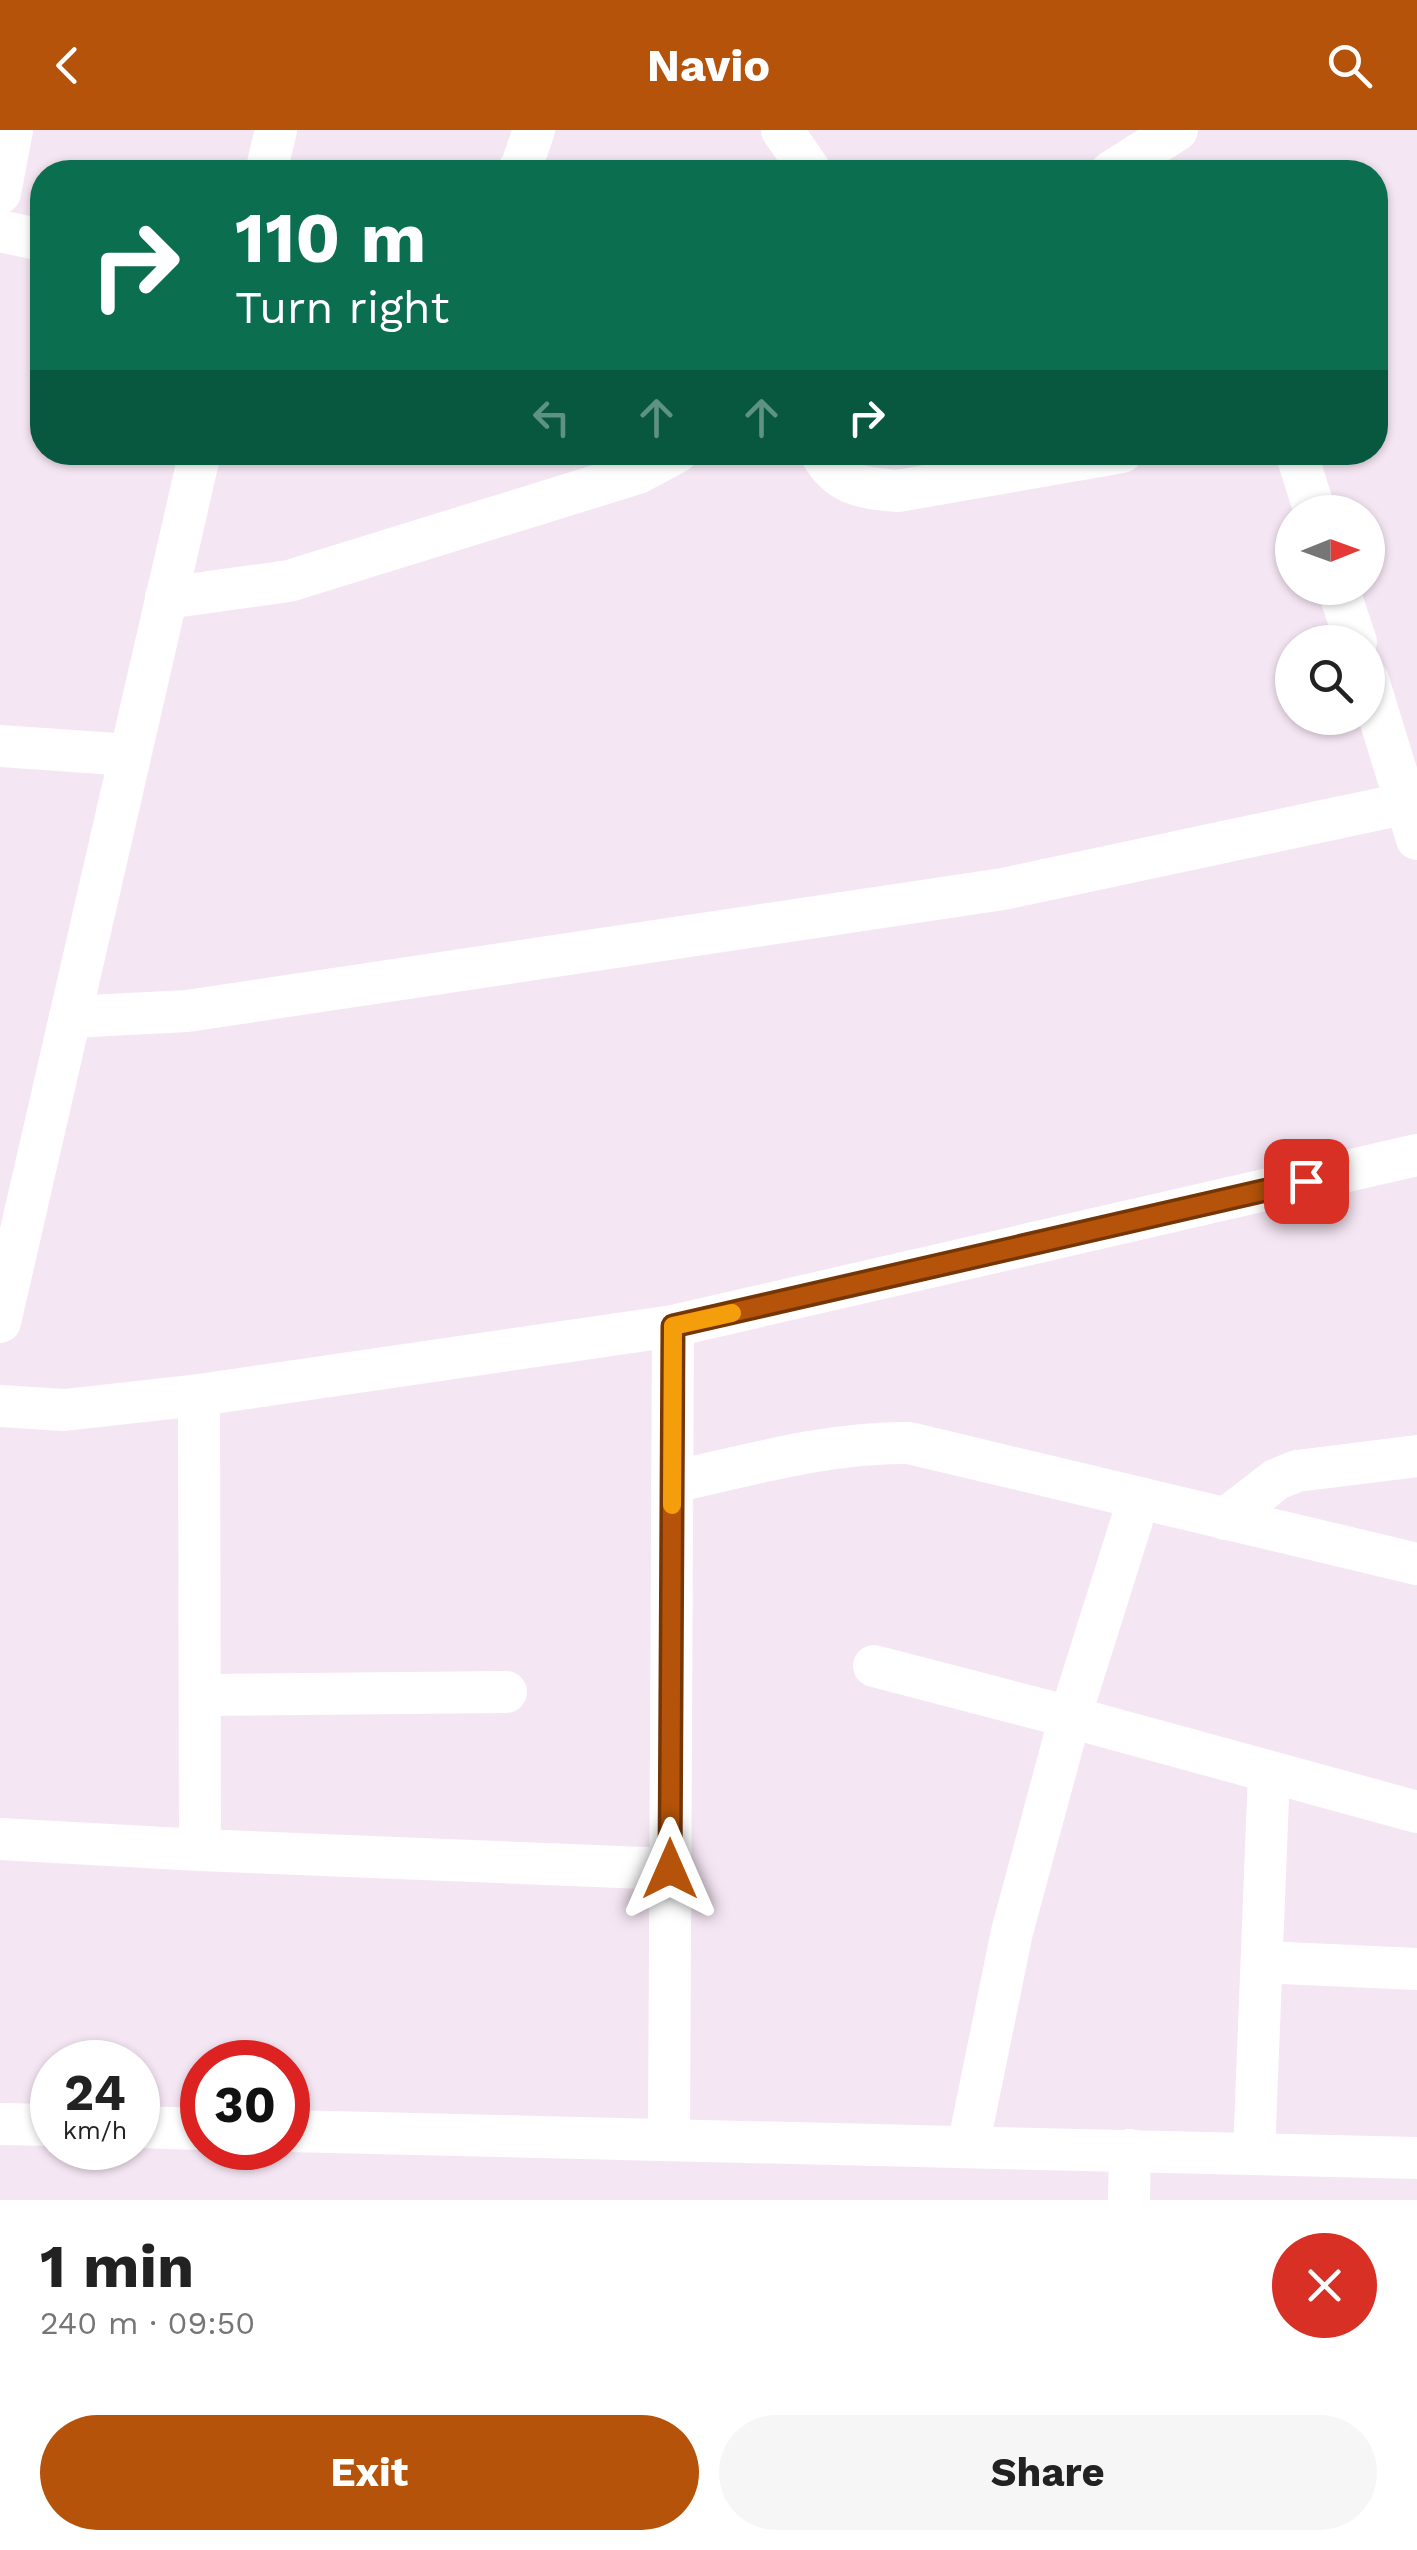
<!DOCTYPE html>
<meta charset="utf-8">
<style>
body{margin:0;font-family:"Work Sans",sans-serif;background:#f6f6f6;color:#222;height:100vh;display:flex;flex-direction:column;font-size:38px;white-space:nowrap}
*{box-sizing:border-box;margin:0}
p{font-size:32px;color:#767676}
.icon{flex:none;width:55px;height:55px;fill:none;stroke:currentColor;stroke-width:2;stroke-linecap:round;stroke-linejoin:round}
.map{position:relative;height:2070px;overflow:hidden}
.drawer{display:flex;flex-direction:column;background:#fff;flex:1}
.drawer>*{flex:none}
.guide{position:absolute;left:30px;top:30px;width:1358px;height:305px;border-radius:40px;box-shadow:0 2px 8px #0004;background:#0b6e4f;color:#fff;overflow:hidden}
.needle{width:65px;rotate:89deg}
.buttons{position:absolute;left:1275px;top:365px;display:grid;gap:20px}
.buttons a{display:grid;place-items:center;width:110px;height:110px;border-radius:50%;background:#fff;box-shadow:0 2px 8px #0004;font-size:50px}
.speed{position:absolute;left:30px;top:1910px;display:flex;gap:20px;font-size:50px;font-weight:700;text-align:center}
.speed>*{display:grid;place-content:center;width:130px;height:130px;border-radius:50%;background:#fff;box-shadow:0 2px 8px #0004;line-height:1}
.speed small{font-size:25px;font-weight:400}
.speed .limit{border:15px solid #d22;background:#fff;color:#111}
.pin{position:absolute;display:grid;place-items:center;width:85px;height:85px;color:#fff;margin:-42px;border-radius:20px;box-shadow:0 5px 15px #0006}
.me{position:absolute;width:110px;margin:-55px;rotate:0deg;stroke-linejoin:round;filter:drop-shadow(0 0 8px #0008)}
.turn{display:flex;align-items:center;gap:35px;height:210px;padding:0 40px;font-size:45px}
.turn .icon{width:130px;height:130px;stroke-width:2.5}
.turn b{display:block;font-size:70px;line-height:85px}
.lanes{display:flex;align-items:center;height:95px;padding:0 40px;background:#0003;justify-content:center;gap:50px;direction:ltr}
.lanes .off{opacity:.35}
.round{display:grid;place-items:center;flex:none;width:105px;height:105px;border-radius:52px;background:#f6f6f6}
.head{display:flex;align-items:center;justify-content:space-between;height:170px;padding:0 40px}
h1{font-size:60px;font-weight:700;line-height:75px}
.action{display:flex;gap:20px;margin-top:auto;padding:20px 40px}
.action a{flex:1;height:115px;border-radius:60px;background:#b45309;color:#fff;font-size:40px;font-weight:700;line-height:115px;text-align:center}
.action a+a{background:#f6f6f6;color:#222}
header{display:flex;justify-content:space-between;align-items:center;height:130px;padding:0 40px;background:#b45309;color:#fff;font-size:45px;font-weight:700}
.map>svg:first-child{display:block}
</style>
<header><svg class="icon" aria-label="back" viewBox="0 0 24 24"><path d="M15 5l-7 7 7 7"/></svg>Navio<svg class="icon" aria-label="search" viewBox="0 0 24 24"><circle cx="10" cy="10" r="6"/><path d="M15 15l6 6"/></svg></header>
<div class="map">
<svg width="1417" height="2070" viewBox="0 0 1417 2070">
<rect width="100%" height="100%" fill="#f5e6f3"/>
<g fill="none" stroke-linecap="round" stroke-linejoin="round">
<!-- minor -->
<g stroke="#fff" stroke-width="42">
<polyline points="782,0 811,42"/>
<polyline points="266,42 276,0"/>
<polyline points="517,42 521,38 534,0"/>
<polyline points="1111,42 1177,0"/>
<polyline points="0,63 12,0"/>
<polyline points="0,101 42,110"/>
<path d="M820 322C839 356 862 358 898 361L1122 322"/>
<polyline points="1296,322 1315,382"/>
<polyline points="1338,458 1356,512"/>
<polyline points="166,468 289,451 638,343 677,322"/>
<polyline points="1368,550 1417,709"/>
<polyline points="0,616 130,625"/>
<polyline points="70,887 187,881 1003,759 1417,671"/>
<polyline points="0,1192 200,322"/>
<polyline points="199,1265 200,1720"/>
<polyline points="0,1276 64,1280 199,1265 673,1196 1417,1025"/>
<path d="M672 1352C750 1335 829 1312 909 1313L1417 1434"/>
<polyline points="1225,1389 1277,1349 1297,1341 1417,1326"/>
<polyline points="874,1536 1070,1587 1417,1682"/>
<polyline points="200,1565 506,1562"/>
<polyline points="0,1709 200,1720 670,1739"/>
<polyline points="1262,1832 1417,1839"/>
<polyline points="0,1994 52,1995"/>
<polyline points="138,1997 202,1999"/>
<polyline points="288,2001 1417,2028"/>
<polyline points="669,2009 673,1196"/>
<polyline points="968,2017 1012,1802 1070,1587 1139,1368"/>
<polyline points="1254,2023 1269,1642"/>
<polyline points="1129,2070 1130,2020"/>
</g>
</g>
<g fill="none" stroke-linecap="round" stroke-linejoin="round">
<defs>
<polyline id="route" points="670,1739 673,1196 1306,1051"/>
</defs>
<!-- route casing -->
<use href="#route" stroke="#753606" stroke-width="25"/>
<!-- route -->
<use href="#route" stroke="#b45309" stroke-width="18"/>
<!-- slow -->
<polyline stroke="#f59e0b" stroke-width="18" points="672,1375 673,1196 732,1183"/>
</g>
</svg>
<div class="buttons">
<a><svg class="needle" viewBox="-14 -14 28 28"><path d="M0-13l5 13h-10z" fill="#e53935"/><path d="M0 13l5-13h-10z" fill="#767676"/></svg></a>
<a><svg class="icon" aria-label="search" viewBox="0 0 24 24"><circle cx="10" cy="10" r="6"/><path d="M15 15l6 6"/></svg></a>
</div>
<div class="speed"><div>24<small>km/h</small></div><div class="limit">30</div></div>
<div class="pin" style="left:1306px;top:1051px;background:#d93025"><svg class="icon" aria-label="arrive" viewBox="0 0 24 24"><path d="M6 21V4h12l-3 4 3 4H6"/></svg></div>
<svg class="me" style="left:670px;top:1739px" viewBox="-20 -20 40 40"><path d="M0-17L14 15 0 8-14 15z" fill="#b45309" stroke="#fff" stroke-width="4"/></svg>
<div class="guide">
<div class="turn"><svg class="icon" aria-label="right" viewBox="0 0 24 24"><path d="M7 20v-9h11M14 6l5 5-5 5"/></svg><div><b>110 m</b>Turn right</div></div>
<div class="lanes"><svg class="icon off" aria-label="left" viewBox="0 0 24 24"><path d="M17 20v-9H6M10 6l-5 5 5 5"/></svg><svg class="icon off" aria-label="ahead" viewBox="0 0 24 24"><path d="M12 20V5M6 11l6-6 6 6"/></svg><svg class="icon off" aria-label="ahead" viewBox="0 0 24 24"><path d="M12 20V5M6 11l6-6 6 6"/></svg><svg class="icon" aria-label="right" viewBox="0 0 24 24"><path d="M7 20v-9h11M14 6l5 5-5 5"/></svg></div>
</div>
</div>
<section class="drawer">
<div class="head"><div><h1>1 min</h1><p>240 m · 09:50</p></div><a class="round" style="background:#d93025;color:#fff"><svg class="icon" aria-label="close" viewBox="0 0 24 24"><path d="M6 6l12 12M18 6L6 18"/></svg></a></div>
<div class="action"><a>Exit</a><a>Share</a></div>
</section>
